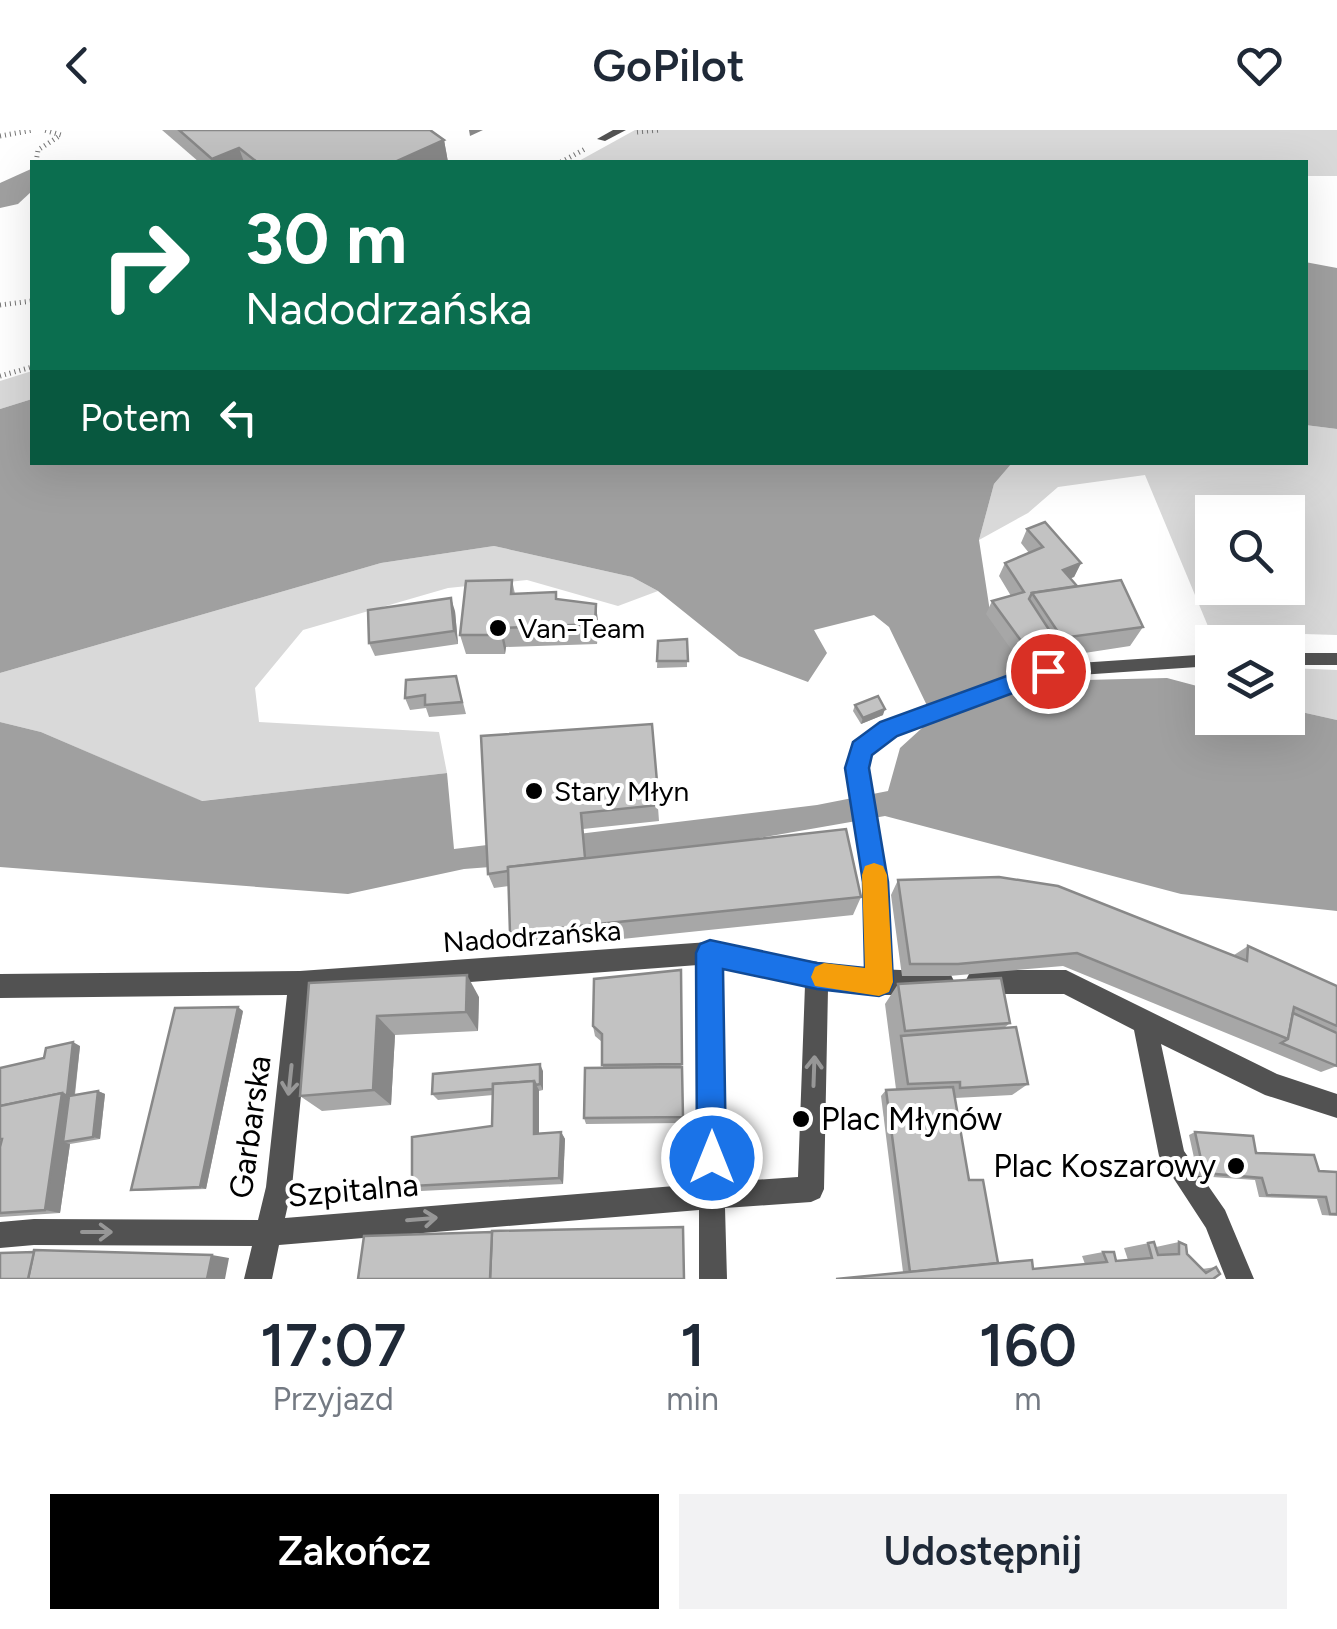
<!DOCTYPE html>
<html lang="pl">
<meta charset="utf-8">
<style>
body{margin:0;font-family:Figtree,sans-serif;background:#f2f2f3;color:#1f2937;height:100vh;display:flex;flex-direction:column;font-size:38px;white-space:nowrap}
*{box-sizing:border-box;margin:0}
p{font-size:32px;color:#747a83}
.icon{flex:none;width:55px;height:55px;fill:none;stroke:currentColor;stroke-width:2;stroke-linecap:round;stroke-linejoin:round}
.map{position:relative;height:1149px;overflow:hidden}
.side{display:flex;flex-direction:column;background:#fff;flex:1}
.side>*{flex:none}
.guide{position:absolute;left:30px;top:30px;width:1278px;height:305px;border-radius:0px;box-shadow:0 10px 40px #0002;background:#0b6e4f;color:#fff;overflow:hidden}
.controls{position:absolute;left:1195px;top:365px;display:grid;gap:20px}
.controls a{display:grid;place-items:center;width:110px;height:110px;border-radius:0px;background:#fff;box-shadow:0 10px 40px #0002;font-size:50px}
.pin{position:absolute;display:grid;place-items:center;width:85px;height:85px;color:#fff;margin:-42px;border:5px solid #fff;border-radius:50%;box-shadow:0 2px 10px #0007}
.me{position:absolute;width:110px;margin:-55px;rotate:0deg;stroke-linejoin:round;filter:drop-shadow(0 0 8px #0008)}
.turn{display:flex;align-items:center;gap:35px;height:210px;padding:0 50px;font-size:45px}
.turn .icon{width:130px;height:130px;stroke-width:2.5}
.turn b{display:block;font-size:70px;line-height:85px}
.then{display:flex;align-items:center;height:95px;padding:0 50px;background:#0003;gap:20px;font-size:38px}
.eta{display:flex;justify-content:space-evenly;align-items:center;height:170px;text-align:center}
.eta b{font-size:60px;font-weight:600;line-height:70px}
.button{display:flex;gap:20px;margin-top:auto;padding:20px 50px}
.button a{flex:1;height:115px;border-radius:0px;background:#000;color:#fff;font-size:40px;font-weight:600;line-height:115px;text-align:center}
.button a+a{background:#f2f2f3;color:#1f2937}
header{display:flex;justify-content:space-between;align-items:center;height:130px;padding:0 50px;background:#fff;font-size:45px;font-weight:600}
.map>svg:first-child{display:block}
</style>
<header><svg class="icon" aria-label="back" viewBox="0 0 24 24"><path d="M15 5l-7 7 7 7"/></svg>GoPilot<svg class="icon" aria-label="heart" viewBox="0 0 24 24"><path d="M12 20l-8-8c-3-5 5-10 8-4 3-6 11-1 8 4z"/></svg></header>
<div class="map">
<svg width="1337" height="1149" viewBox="0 0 1337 1149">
<rect width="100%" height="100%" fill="#fff"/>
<!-- green -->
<g fill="#d9d9d9" fill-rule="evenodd">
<polygon points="635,0 1337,0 1337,46 1305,46 1305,32 577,32"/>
<polygon points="32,241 32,269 0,279 0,251"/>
<path d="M1305 295 1337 299V505L1210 501 1145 345 1058 357 1028 383 979 410 994 354 1012 333 1305 332ZM1212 382H1288V458H1212Z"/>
<polygon points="494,416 632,447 658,461 618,476 527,450 448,458 303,500 255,558 259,592 439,602 447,643 201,671 41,602 0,592 0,543 381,433"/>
<polygon points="1288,538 1337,540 1337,590 1288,579"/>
</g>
<!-- water -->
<g fill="#a0a0a0">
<polygon points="31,39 32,61 18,74 0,78 0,53"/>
<polygon points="1305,132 1337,138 1337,299 1305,295"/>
<polygon points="32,269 32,332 1012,333 994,354 979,410 991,488 1044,551 1167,548 1212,560 1212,588 1288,588 1288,579 1337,590 1337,781 1181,764 885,686 673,723 464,739 348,764 0,737 0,592 41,602 202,671 447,643 454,719 817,675 888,661 900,618 933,588 889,497 874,485 814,500 827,523 808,552 739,526 658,461 632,447 494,416 381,433 0,543 0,279"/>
</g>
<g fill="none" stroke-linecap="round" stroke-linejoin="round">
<!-- path -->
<g stroke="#747474" stroke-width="5" stroke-dasharray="1 4" stroke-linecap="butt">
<polyline points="637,2 660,0"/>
<polyline points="0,6 33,0"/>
<polyline points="36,32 38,20 61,5 44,0"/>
<polyline points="561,32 587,18"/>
<polyline points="0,175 32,171"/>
<polyline points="0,246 32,237"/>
</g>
<!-- service -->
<g fill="#525252" fill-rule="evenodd">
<polygon points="613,0 626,0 605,11 597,9"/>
<rect x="1288" y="523" width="49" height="12"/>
<polygon points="1212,524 1212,536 1050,547 879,612 868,622 865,638 883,752 888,853 885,859 879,862 873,859 870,853 867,752 849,638 856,614 869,602 1049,535"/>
</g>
<!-- minor -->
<g fill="#525252" fill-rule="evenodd">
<path d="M709 812C792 829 857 841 943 841L951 845 955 853 951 861 943 865H879L828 859 824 1059 820 1068 811 1072 725 1078 727 1149H699V1080L279 1115 272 1149H244L252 1116 34 1115 0 1118V1092L34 1089 258 1090 266 1057 287 865 0 868V844L300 841ZM698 835 699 1054 285 1088 292 1057 311 864ZM721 837 805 855 798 1047 725 1052Z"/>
<polygon points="977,840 1066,840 1277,944 1337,964 1337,988 1265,965 1161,914 1184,1021 1225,1080 1254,1149 1226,1149 1206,1098 1159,1026 1134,900 1064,864 977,864 969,860 965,852 969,844"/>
</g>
</g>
<!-- wall -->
<g fill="#a7a7a7">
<polygon points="162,0 430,0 444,10 448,32 199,32"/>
<polygon points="1027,399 1081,433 1074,447 1070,448 1077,456 1143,497 1130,516 1052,528 1026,540 986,484 992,471 1011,466 999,446 1005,433 1029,423 1021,413"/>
<polygon points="512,450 515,464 556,462 557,469 596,474 598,493 597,514 506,517 505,524 466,524 460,505"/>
<polygon points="455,481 458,514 375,526 369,513"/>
<polygon points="687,509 687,537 657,538 658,511"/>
<polygon points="456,546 466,584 429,587 426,578 410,580 405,568"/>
<polygon points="855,575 883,585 861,594 853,581"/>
<polygon points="652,594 659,691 583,699 586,728 861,767 853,785 516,820 510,803 509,756 494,758 488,744"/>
<polygon points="898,750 1234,825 1248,816 1337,856 1337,936 1321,942 1063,836 949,846 902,846 891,765"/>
<polygon points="681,840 682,993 586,994 584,988 603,938 602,912 595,906 593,896"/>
<polygon points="309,853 479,867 478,901 395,905 391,975 322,981 300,966"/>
<polygon points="898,854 1010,893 1004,898 1028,954 1012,965 955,968 969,1050 998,1133 1033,1139 1085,1134 1082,1126 1103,1122 1116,1131 1128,1130 1124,1118 1154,1112 1156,1117 1179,1112 1187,1124 1202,1139 1216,1137 1220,1144 903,1142 881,966 886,960 896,959 885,874"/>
<polygon points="243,881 206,1059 138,1061 131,1060"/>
<polygon points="80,916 75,965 98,961 105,964 100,1009 70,1014 60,1083 0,1087 0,938 44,928"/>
<polygon points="543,941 543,960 539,961 539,1003 561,1002 565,1009 563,1054 421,1061 412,1056 492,996 493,965 438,970 432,964"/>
<polygon points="1195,1002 1319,1041 1337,1042 1337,1086 1322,1085 1317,1069 1259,1067 1255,1050 1198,1046 1189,1005"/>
</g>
<!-- shaded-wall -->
<g fill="#888">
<polygon points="469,0 483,0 470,6"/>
<polygon points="444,10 448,32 395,32"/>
<polygon points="239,18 244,32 214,32 212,29"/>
<polygon points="1081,433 1074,447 1056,454 1063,440"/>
<polygon points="451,468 455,481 458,514 454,501"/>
<polygon points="596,474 598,493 597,514 595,494"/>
<polygon points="502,498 506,517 505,524 501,505"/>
<polygon points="1059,515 1052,528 1026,540 1033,527"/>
<polygon points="885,579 883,585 861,594 863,588"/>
<polygon points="467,845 479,867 478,901 466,882"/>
<polygon points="238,877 243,881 206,1059 200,1057"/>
<polygon points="377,886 395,905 391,975 373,960"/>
<polygon points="73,912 80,916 74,969 63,1012 70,1014 60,1083 45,1080 62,963"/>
<polygon points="540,934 543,941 543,960 540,954"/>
<polygon points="534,951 539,960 539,1011 534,1004"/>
<polygon points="98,961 105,964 100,1009 93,1007"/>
<polygon points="561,1002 565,1009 563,1054 559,1048"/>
<polygon points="212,1125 229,1128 225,1149 207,1149"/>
</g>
<!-- building -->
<g fill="#c2c2c2" stroke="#888" stroke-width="2.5">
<polygon points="179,0 430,0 444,10 395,32 257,32 239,18 212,29"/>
<polygon points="1045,392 1081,433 1063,440 1077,456 1032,463 1029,469 1059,515 1033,527 992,471 1024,462 1005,433 1043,417 1027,399"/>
<polygon points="512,450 511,464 556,462 556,469 596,474 595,494 502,498 501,505 460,505 466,451"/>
<polygon points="1121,450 1143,497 1062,508 1032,463"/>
<polygon points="451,468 454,501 369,513 368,480"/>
<polygon points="687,509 688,531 657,531 658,511"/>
<polygon points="456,546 462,572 425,575 425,565 405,568 406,550"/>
<polygon points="878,566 885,579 863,588 855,575"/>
<polygon points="652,594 659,675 581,683 585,728 508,737 508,741 488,744 481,606"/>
<polygon points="846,699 861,767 510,803 508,737"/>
<polygon points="999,747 1058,756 1247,831 1248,816 1337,856 1337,896 1294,877 1288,909 1077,823 958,834 910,834 898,750"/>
<polygon points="681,840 682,934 602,935 602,904 593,896 594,849"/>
<polygon points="467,845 466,882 377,886 373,960 300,966 309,853"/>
<polygon points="1001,848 1010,893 905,901 898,854"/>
<polygon points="238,877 200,1057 131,1060 175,878"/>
<polygon points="1293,883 1337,903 1337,936 1281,913 1288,909"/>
<polygon points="1016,897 1028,954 960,958 960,952 908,954 901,906"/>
<polygon points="73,912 67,966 62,963 0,976 0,938 44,928 46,918"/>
<polygon points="540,934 540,954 536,955 534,951 493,954 493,959 432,964 433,944"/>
<polygon points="682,937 683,987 584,988 585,938"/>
<polygon points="534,951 534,1004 561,1002 559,1048 412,1056 412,1007 492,996 493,954"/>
<polygon points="953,957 969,1050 983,1050 998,1133 910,1142 886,960"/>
<polygon points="98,961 93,1007 63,1012 69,966"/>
<polygon points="62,963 45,1080 0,1083 0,1017 2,1009 0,1009 0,976"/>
<polygon points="1195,1002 1253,1006 1256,1023 1314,1025 1319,1041 1337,1042 1337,1084 1330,1084 1326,1067 1267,1065 1262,1048 1204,1043"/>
<polygon points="683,1097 684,1149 490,1149 492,1101"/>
<polygon points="492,1102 490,1149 358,1149 364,1106"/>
<polygon points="1154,1112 1158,1125 1179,1124 1179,1112 1186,1115 1187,1124 1206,1143 1216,1137 1220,1144 1213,1149 836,1149 1032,1130 1033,1139 1107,1132 1103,1122 1114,1122 1116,1131 1152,1128 1148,1113"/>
<polygon points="34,1120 212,1125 207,1149 28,1149"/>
<polygon points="34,1122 28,1149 0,1149 0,1123"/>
</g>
<!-- one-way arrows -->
<defs><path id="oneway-shaft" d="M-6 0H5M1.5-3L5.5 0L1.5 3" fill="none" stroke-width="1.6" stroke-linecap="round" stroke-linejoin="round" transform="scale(2.5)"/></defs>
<g stroke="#979797">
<use href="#oneway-shaft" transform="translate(814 941) rotate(-88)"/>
<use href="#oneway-shaft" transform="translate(290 950) rotate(96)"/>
<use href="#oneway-shaft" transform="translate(422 1089) rotate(-5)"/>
<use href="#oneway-shaft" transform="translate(97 1102)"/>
</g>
<!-- route -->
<polygon fill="#1a73e8" stroke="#114b97" stroke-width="2.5" points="1048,531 1056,534 1060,541 1056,547 897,606 872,625 869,638 888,752 893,852 889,862 879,866 817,859 723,839 726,1028 722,1039 712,1043 701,1039 697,1028 696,823 700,814 710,810 817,833 865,838 863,752 845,638 853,612 880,592"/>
<!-- slow -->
<polygon fill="#f59e0b" points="874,733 883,736 887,745 893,852 889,862 879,866 815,856 811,847 815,837 824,833 865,838 862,745 865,736"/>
<!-- markers -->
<g fill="#000" stroke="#fff" stroke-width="4">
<circle cx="498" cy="498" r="10"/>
<circle cx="534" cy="661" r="10"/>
<circle cx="801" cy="989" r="10"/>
<circle cx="1236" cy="1036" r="10"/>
</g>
<g text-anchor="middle" stroke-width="8" stroke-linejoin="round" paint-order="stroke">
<!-- poi labels -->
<g font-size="28" fill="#000" stroke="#fff" text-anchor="start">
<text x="518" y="508">Van-Team</text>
<text x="554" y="671">Stary Młyn</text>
</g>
<!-- street labels -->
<g font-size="28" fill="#000" stroke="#fff">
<text transform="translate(532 806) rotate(-4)" y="10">Nadodrzańska</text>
</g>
<!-- near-poi labels -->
<g font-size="32" fill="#000" stroke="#fff" text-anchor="start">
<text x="821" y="1000">Plac Młynów</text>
<text x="1216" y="1047" text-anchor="end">Plac Koszarowy</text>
</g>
<!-- near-street labels -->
<g font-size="32" fill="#000" stroke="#fff">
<text transform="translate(250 997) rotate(-82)" y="11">Garbarska</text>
<text transform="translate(353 1060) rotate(-5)" y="11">Szpitalna</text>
</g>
</g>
</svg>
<div class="controls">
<a><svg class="icon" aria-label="search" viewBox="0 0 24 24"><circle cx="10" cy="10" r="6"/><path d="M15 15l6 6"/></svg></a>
<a><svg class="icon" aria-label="layers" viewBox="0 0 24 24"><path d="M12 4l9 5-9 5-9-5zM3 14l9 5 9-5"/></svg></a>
</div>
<div class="pin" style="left:1048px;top:541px;background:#d93025"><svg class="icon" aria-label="arrive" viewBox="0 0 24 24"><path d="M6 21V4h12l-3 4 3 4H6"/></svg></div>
<svg class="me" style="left:712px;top:1028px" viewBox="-20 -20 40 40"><circle r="17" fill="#1a73e8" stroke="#fff" stroke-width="3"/><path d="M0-11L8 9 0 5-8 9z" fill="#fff"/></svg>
<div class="guide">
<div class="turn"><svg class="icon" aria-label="right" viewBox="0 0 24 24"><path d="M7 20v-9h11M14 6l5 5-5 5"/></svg><div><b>30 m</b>Nadodrzańska</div></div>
<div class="then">Potem<svg class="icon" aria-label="left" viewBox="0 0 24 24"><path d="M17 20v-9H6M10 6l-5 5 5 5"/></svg></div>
</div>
</div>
<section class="side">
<div class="eta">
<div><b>17:07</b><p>Przyjazd</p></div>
<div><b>1</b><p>min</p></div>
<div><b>160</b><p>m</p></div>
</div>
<div class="button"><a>Zakończ</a><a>Udostępnij</a></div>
</section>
